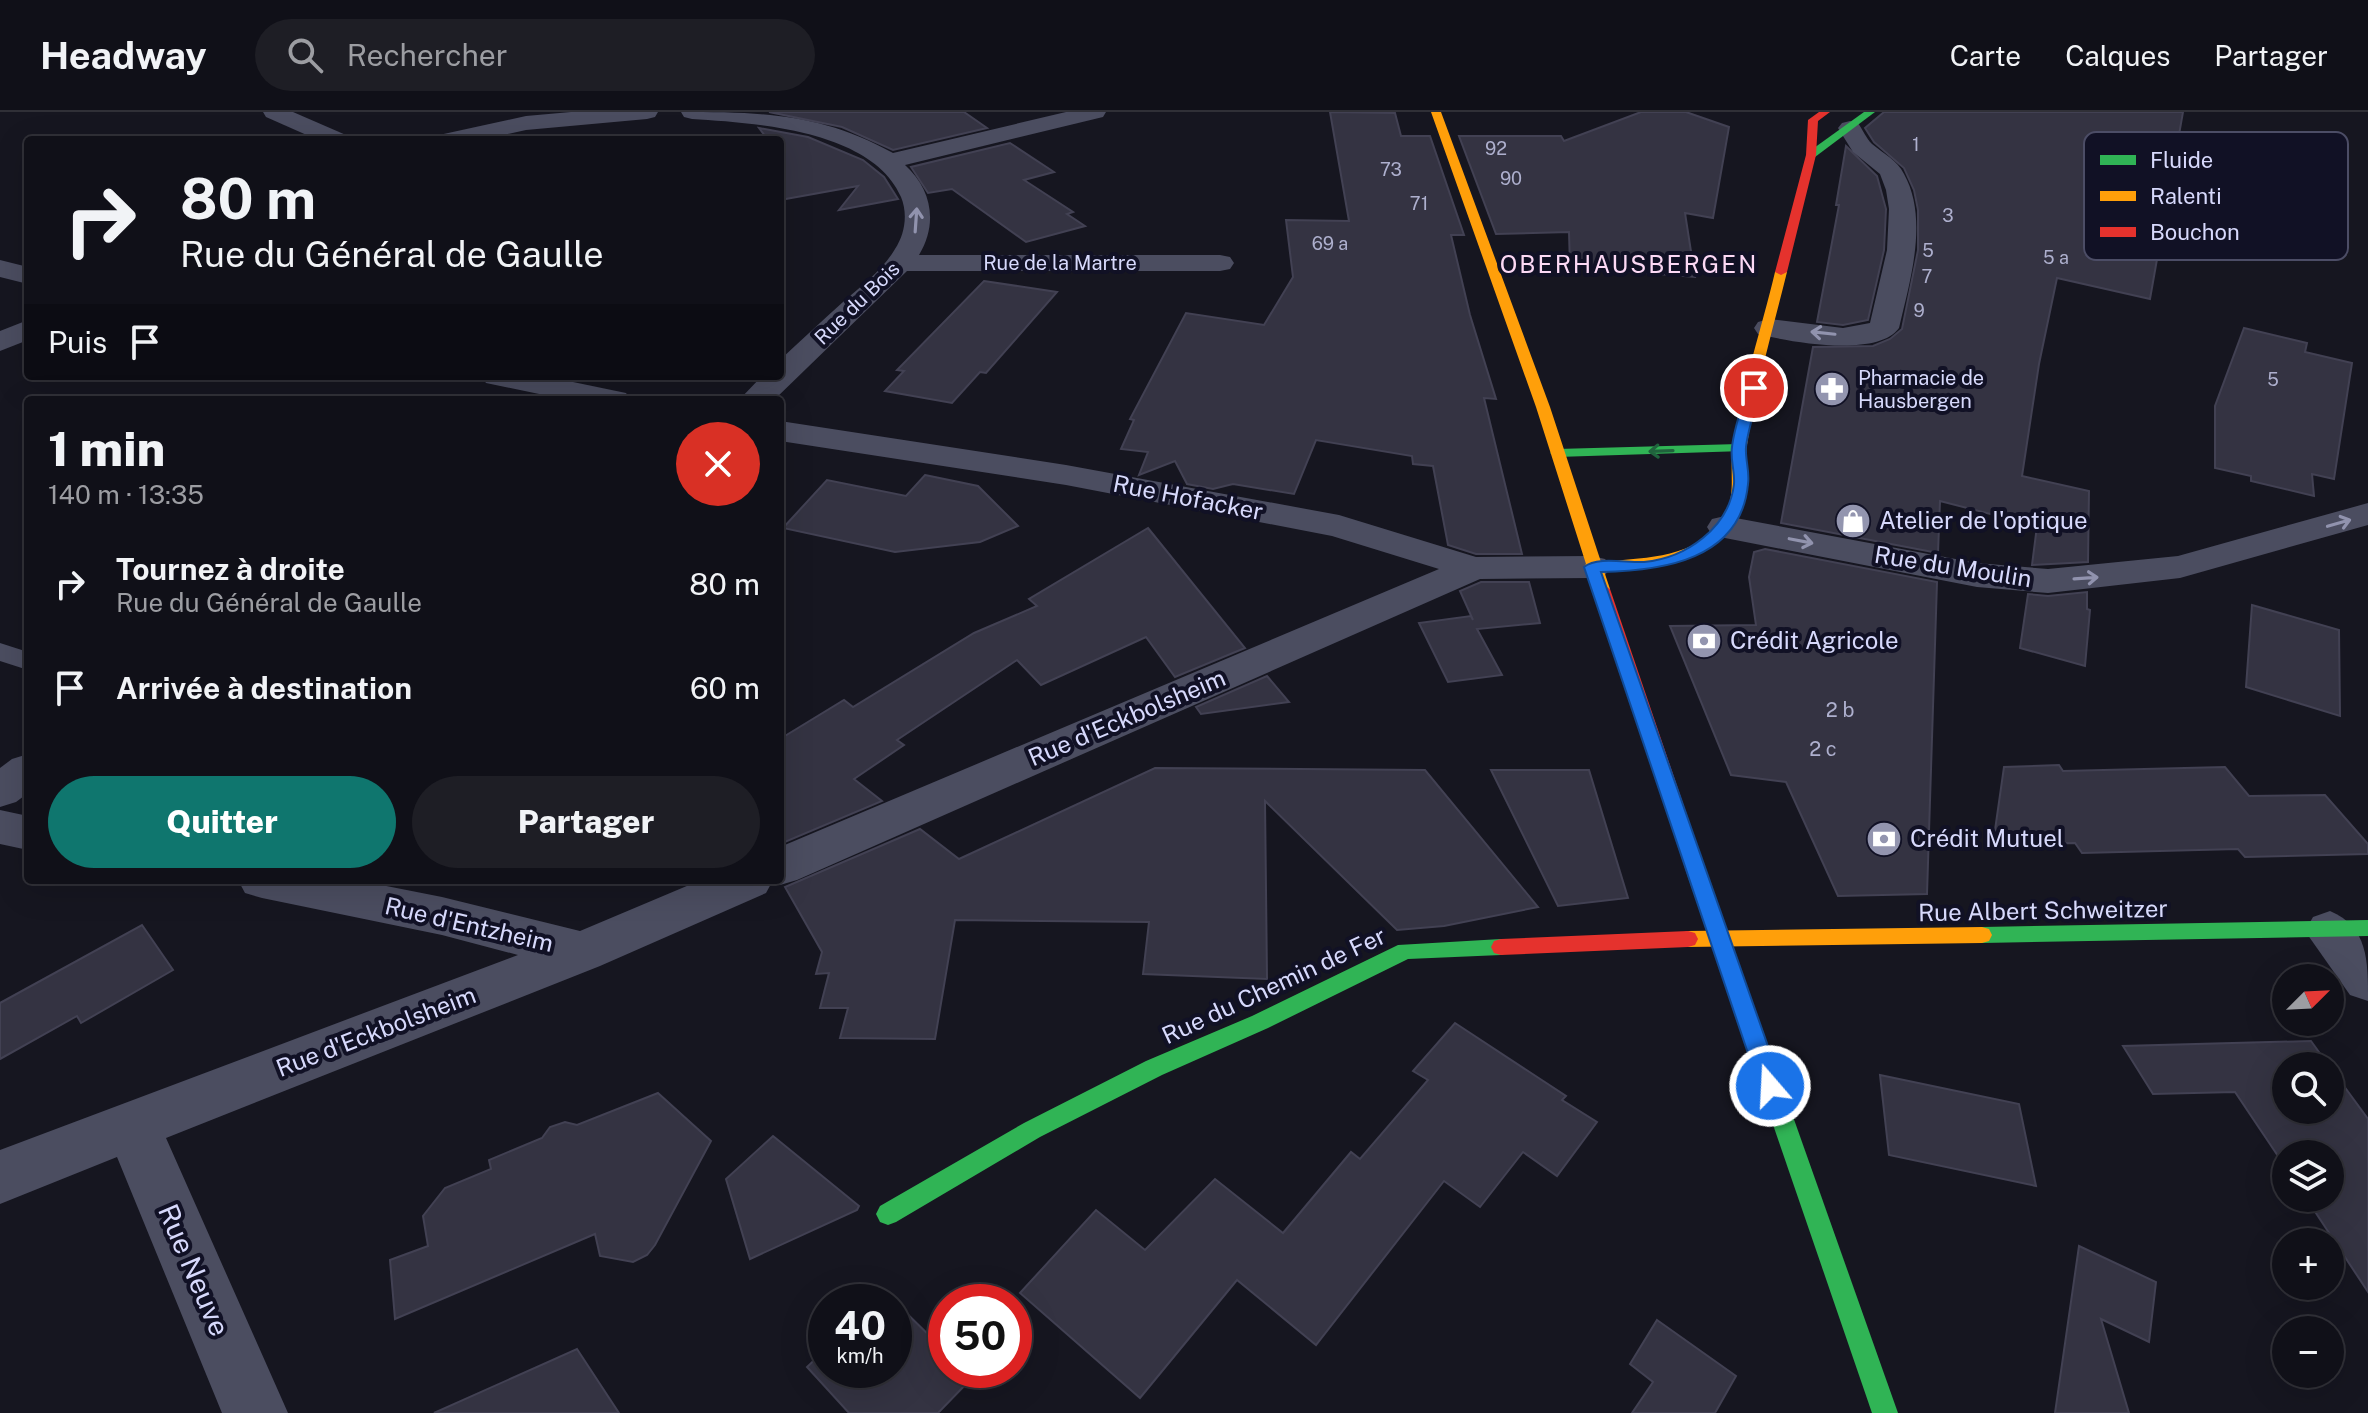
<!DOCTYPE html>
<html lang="fr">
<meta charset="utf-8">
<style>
body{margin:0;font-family:"Public Sans",sans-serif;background:#1e1e25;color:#f1f3f6;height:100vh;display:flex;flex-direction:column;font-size:30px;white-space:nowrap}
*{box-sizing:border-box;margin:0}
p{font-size:26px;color:#9c9da2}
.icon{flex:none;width:44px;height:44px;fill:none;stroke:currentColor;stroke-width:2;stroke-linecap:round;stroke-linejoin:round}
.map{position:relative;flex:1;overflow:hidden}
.sheet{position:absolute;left:24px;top:284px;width:760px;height:488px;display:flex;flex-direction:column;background:#101018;border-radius:8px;box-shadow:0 8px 32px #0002,0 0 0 2px #303037}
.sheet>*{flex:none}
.top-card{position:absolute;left:24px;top:24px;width:760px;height:244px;border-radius:8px;box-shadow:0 8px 32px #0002,0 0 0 2px #303037;background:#101018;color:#f1f3f6;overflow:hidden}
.needle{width:52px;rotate:66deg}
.tools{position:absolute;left:2272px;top:852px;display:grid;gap:16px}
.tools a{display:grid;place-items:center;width:72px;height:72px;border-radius:50%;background:#101018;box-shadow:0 8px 32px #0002,0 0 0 2px #303037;font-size:40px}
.speed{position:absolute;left:808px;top:1172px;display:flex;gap:16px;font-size:40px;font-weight:700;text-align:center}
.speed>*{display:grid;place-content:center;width:104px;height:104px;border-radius:50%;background:#101018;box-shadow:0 8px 32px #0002,0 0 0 2px #303037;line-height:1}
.speed small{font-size:20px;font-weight:400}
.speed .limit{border:12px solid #d22;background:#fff;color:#111}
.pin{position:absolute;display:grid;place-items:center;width:68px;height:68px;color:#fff;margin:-34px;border:4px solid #fff;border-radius:50%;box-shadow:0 2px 8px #0007}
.me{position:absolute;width:88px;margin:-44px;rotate:341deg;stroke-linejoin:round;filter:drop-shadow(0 0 6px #0008)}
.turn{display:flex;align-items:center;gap:28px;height:168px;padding:0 24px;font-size:36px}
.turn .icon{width:104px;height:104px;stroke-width:2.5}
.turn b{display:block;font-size:56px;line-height:68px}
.then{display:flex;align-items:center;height:76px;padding:0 24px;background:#0003;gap:16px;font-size:30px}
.round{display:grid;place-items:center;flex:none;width:84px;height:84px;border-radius:42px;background:#1e1e25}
.overview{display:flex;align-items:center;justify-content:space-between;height:136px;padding:0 24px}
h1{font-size:48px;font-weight:800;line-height:60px}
.cta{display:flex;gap:16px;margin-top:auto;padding:16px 24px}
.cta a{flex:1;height:92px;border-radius:48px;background:#0f766e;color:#fff;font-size:32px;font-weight:800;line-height:92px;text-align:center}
.cta a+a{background:#1e1e25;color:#f1f3f6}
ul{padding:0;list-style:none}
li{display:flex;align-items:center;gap:24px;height:104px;padding:0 24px}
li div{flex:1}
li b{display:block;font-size:30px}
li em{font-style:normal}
header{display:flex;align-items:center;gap:48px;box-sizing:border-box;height:112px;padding:0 40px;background:#101018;border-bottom:2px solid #303037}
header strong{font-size:38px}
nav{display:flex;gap:44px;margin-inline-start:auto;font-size:28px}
.search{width:560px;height:72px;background:#1e1e25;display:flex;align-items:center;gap:20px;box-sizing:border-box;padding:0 28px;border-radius:44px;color:#9c9da2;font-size:30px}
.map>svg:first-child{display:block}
</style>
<header>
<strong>Headway</strong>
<div class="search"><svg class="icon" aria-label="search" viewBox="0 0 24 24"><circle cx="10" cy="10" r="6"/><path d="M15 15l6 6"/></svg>Rechercher</div>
<nav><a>Carte</a><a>Calques</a><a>Partager</a></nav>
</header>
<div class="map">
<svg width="2368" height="1301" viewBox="0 0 2368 1301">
<rect width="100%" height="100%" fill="#161620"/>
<!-- building -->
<g fill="#343342" stroke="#424153" stroke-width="2">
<polygon points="769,0 964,0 987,16 893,38 842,15"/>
<polygon points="1330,0 1395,1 1401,24 1430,24 1464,123 1451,123 1470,203 1496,287 1484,286 1522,442 1476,442 1448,433 1433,354 1413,352 1412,344 1316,328 1294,382 1233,372 1213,377 1187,372 1175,349 1139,363 1148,340 1121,337 1134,308 1130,307 1186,201 1264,213 1293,165 1286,108 1349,109"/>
<polygon points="1641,0 1686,0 1729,15 1713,106 1685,101 1695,165 1570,155 1569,120 1496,122 1459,24 1561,24 1564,29"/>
<polygon points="1884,0 2183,0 2150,187 2057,166 2039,252 2022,364 2089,379 2088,450 2032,453 2037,414 1940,389 1938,441 1781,411 1813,235 1873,234 1890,227 1902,217 1918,138 1918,98 1914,78 1904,56 1874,30 1865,16"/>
<polygon points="759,16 808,25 863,48 884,65 898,87 839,98 858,74 780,88 780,28 768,28"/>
<polygon points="1010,31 1054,60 1024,68 1073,100 1067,102 1085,114 1026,130 952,77 928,81 911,55"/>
<polygon points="1846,34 1877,64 1886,97 1884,138 1868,208 1843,213 1817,210 1839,93 1836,93"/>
<polygon points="984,169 1057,180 986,261 980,260 952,291 885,279 904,259 897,258"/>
<polygon points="2244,216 2307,231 2305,240 2352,251 2334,367 2312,362 2314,384 2251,369 2251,364 2215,356 2215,294"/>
<polygon points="925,363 978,374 1018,414 980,430 895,440 783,416 827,368 906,384"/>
<polygon points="1148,416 1245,536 1175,565 1146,525 1041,573 1017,548 897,628 904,633 854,667 882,689 780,732 780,627 844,588 853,595 974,521 1037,494 1029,487"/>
<polygon points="1765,437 1937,470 1927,782 1838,784 1786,670 1731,663 1670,514 1756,513 1749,465 1754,440"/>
<polygon points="1481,470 1529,470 1540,511 1477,517 1502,563 1448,570 1419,511 1471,504 1473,508 1460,479"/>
<polygon points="2087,480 2087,497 2090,498 2085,554 2020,536 2028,482 2048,484"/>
<polygon points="2252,493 2339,518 2340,604 2246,575"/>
<polygon points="1267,564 1289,590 1201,602 1196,595"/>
<polygon points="2059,653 2063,659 2225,655 2249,684 2325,683 2368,732 2368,742 2245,745 2238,737 2082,741 2075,731 1993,732 2004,655"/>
<polygon points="1155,656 1425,658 1538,795 1444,814 1397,818 1265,689 1267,867 1143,862 1149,810 955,808 935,927 840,926 848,896 820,896 829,861 816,862 822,840 785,775 920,717 959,747"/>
<polygon points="1491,658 1589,658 1628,786 1558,794"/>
<polygon points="142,813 173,858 81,911 77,904 0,947 0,891"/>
<polygon points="1455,911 1566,984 1562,988 1597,1010 1557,1064 1523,1040 1480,1095 1444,1069 1316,1233 1237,1168 1140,1286 1020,1181 1096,1098 1145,1138 1215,1067 1283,1121 1351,1040 1360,1047 1428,968 1413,959"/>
<polygon points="2311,929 2329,954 2286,954 2286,998 2330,998 2330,955 2368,1007 2368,1180 2306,1086 2330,1086 2330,1042 2286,1042 2286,1056 2235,980 2153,982 2123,934"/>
<polygon points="1880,963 2019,992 2036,1074 1889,1043"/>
<polygon points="658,981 711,1029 655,1133 647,1143 633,1150 600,1144 595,1122 395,1207 390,1148 428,1134 423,1104 445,1076 491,1057 489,1048 542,1026 550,1015 565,1010 577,1013"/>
<polygon points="773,1024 859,1094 857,1098 750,1147 726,1067"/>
<polygon points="2079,1134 2156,1170 2149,1230 2101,1207 2129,1301 2055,1301"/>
<polygon points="886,1181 946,1240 946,1258 964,1258 972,1266 938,1301 849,1301 807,1255 826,1237 826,1258 894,1258 894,1190 876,1190"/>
<polygon points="1657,1208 1736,1264 1715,1301 1632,1301 1653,1270 1630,1252"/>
<polygon points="577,1237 619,1301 434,1301"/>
</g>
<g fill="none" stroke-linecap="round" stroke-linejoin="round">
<!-- lane -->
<polygon fill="#4b4d60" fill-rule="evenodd" points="0,531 28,540 28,558 0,549"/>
<!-- street -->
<g fill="#4b4d60" fill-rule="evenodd">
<polygon points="263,0 293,0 346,23 350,28 318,28 266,5"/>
<polygon points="571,0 658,0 655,5 647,7 526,18 480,28 435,28 439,23 526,4"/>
<path d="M681 0C761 0 821 1 893 41L1066 0H1106L1103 5 905 53C932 77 938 112 919 143H1220L1230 145 1234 151 1230 157 1220 159H907L774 288H739L762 264H780V248C801 228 822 209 843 190 861 174 883 158 895 137 905 122 908 102 901 85 872 18 755 11 692 7L684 5Z"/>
<path d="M1850 9 1858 11C1863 18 1866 26 1872 32 1884 42 1897 48 1904 62 1929 107 1910 169 1899 216 1878 246 1790 230 1758 222L1754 216 1758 210 1769 207 1843 216 1870 211 1887 138 1889 97 1886 78 1880 62 1853 40 1838 16 1842 11Z"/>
<polygon points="0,148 28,155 28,172 0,165"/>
<polygon points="28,208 28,228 0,239 0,219"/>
<polygon points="481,264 544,264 626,281 631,288 568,288 486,271"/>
<polygon points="780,309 1066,353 1339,403 1476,445 1592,444 1605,447 1611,455 1605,463 1592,466 1480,467 797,768 780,773 772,770 766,781 600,854 166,1026 288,1301 222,1301 117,1045 0,1092 0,1038 518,843 442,823 262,786 245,781 238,768 356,768 442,785 580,819 701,768 780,768 780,735 1439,457 1332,424 1066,373 780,329"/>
<polygon points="2368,391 2368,413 2180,466 2048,481 1977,475 1725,426 1712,423 1707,415 1712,407 1725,404 1977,451 2048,457 2178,444"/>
<polygon points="28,642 28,681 16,690 0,695 0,656 12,647"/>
<polygon points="0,698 28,704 28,738 0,732"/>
<path d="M2330 799C2368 815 2368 848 2368 889L2350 883 2305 819 2313 805Z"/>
</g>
<!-- fast -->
<g fill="#30b455" fill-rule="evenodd">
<polygon points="1864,0 1875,0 1815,45 1807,45 1807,41"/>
<polygon points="1739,332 1744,333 1744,339 1557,345 1550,341 1557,337"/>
<polygon points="1697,755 1704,757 1707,762 1898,1301 1872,1301 1687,762 1690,757"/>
<polygon points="2368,808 2368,824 1982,831 1975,829 1972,823 1975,817 1982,815"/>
<polygon points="1501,827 1508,829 1511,835 1508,841 1501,843 1408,847 1268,916 1162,963 1040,1025 896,1110 888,1113 880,1110 876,1102 880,1094 1024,1011 1146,949 1252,904 1398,833"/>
</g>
<!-- slow -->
<g fill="#ff9f0a" fill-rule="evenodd">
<path d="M1431 0H1441L1550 295 1601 450C1638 446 1689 447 1716 416 1740 389 1728 364 1733 334 1741 278 1762 215 1775 160L1781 157 1787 160C1773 217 1756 275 1747 333 1744 347 1750 361 1748 375 1737 448 1662 454 1604 459L1610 477 1602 482 1594 477 1584 455 1586 452 1536 295Z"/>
<polygon points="1982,815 1989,817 1992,823 1989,829 1982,831 1688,835 1681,833 1678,827 1681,821 1688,819"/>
</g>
<!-- jam -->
<g fill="#e5322d" fill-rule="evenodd">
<polygon points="1819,0 1830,0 1818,9 1816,43 1787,160 1781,163 1775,160 1806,43 1808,8"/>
<polygon points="1602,472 1610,477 1707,762 1704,767 1690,767 1687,762 1594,477"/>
<polygon points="1688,819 1695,821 1698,827 1695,833 1688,835 1501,843 1494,841 1491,835 1494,829 1501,827"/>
</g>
</g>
<!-- one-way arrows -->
<defs><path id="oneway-shaft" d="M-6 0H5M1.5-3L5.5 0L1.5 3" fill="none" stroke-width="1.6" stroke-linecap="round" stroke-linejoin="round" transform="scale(2)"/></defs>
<g stroke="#9193ae">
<use href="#oneway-shaft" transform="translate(916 108) rotate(-86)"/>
<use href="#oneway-shaft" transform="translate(1823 221) rotate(-174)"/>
<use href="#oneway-shaft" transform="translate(2339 411) rotate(-16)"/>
<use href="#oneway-shaft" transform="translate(1801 429) rotate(11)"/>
<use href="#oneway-shaft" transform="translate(2086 466) rotate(-4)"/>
</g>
<use stroke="#20623d" href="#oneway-shaft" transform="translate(1661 339) rotate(178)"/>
<!-- route -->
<path fill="#1a73e8" stroke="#114b97" stroke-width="2" d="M1754 272 1761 276C1756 295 1748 316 1746 335 1745 347 1750 360 1748 372 1741 448 1662 459 1601 460L1782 974 1778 981 1770 984 1762 981 1759 974 1584 455C1597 444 1627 451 1644 450 1686 446 1729 416 1734 372 1735 360 1730 347 1732 335 1734 316 1742 295 1747 276Z"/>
<!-- icons -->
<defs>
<symbol id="pharmacy-disc" viewBox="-11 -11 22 22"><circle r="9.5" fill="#9395af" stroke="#111125"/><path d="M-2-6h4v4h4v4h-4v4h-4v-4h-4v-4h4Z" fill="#fff"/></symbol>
<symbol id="shop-disc" viewBox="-11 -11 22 22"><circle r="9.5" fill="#9395af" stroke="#111125"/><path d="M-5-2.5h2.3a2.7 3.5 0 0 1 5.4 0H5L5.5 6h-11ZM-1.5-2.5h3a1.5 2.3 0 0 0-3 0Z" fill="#fff"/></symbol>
<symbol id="bank-disc" viewBox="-11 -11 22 22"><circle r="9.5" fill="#9395af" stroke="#111125"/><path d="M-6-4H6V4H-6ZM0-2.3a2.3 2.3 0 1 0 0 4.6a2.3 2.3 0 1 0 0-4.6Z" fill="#fff"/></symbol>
</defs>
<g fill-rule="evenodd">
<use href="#pharmacy-disc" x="1812" y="257" width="40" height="40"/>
<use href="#shop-disc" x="1833" y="389" width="40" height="40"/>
<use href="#bank-disc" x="1684" y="509" width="40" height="40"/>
<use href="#bank-disc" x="1864" y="707" width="40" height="40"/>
</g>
<g text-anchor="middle" stroke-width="8" stroke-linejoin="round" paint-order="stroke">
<!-- far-number labels -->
<g font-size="18" fill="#aeb0ce">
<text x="1916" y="39">1</text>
<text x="1496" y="43">92</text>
<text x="1391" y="64">73</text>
<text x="1511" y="73">90</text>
<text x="1419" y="98">71</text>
<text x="1948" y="110">3</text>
<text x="1330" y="138">69 a</text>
<text x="1928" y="145">5</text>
<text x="2056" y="152">5 a</text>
<text x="1927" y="171">7</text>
<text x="1919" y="205">9</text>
<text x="2273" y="274">5</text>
</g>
<!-- far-street labels -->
<g font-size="20" fill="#d7d9fc" stroke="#111125">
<text x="1060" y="158">Rue de la Martre</text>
<text transform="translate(857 191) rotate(-44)" y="7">Rue du Bois</text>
</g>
<!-- far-poi labels -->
<g font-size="20" fill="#d7d9fc" stroke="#111125" text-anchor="start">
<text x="1858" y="273">Pharmacie de<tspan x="1858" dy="23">Hausbergen</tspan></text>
</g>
<!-- number labels -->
<g font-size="20" fill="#aeb0ce">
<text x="1840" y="605">2 b</text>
<text x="1823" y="644">2 c</text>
</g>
<!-- far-quarter labels -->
<g font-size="24" letter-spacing="2" fill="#fcd9f5" stroke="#111125">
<text x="1629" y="161">OBERHAUSBERGEN</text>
</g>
<!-- street labels -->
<g font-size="24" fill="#d7d9fc" stroke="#111125">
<text transform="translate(1188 386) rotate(11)" y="8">Rue Hofacker</text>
<text transform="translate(1953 455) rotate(9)" y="8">Rue du Moulin</text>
<text transform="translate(1127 606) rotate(-23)" y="8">Rue d'Eckbolsheim</text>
<text transform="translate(2043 799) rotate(-1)" y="8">Rue Albert Schweitzer</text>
<text transform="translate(469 813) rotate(13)" y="8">Rue d'Entzheim</text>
<text transform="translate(1274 874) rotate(-25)" y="8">Rue du Chemin de Fer</text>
<text transform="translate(376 920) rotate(-21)" y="8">Rue d'Eckbolsheim</text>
</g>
<!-- poi labels -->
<g font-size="24" fill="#d7d9fc" stroke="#111125" text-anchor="start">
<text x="1879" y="417">Atelier de l'optique</text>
<text x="1730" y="537">Crédit Agricole</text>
<text x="1910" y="735">Crédit Mutuel</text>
</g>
<!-- near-street labels -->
<g font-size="28" fill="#d7d9fc" stroke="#111125">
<text transform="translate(194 1158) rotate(67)" y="10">Rue Neuve</text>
</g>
</g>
<!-- legend -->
<rect x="2084" y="20" width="264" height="128" rx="12" fill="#111125" stroke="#4c4d66" stroke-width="2"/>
<rect x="2100" y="43" width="36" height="10" fill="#30b455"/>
<rect x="2100" y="79" width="36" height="10" fill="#ff9f0a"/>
<rect x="2100" y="115" width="36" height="10" fill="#e5322d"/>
<g font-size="22" fill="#d7d9fc">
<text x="2150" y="56">Fluide</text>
<text x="2150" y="92">Ralenti</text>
<text x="2150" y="128">Bouchon</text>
</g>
</svg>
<div class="tools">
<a><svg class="needle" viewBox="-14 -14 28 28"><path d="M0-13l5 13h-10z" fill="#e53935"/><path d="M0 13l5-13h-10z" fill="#9c9da2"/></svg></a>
<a><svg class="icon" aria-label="search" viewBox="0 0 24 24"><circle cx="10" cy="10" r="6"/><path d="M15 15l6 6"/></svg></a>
<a><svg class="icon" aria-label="layers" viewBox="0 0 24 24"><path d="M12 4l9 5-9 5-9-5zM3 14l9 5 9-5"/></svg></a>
<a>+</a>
<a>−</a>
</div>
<div class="speed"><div>40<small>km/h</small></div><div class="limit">50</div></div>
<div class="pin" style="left:1754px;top:276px;background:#d93025"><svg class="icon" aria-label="arrive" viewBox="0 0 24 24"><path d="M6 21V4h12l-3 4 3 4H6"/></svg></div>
<svg class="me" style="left:1770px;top:974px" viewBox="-20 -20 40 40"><circle r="17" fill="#1a73e8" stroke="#fff" stroke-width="3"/><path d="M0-11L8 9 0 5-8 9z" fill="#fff"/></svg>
<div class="top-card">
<div class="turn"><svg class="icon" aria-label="right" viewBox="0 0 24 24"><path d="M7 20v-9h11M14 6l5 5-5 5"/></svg><div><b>80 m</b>Rue du Général de Gaulle</div></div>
<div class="then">Puis<svg class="icon" aria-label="arrive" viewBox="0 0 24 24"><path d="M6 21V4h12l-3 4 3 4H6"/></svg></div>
</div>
<section class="sheet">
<div class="overview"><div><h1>1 min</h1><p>140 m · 13:35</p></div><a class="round" style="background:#d93025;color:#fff"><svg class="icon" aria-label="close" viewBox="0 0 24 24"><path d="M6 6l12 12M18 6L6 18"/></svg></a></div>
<ul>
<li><svg class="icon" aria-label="right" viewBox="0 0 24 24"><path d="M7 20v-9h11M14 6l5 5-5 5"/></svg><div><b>Tournez à droite</b><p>Rue du Général de Gaulle</p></div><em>80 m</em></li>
<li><svg class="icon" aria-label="arrive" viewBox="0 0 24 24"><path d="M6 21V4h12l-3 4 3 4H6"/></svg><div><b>Arrivée à destination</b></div><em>60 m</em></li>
</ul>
<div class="cta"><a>Quitter</a><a>Partager</a></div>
</section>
</div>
